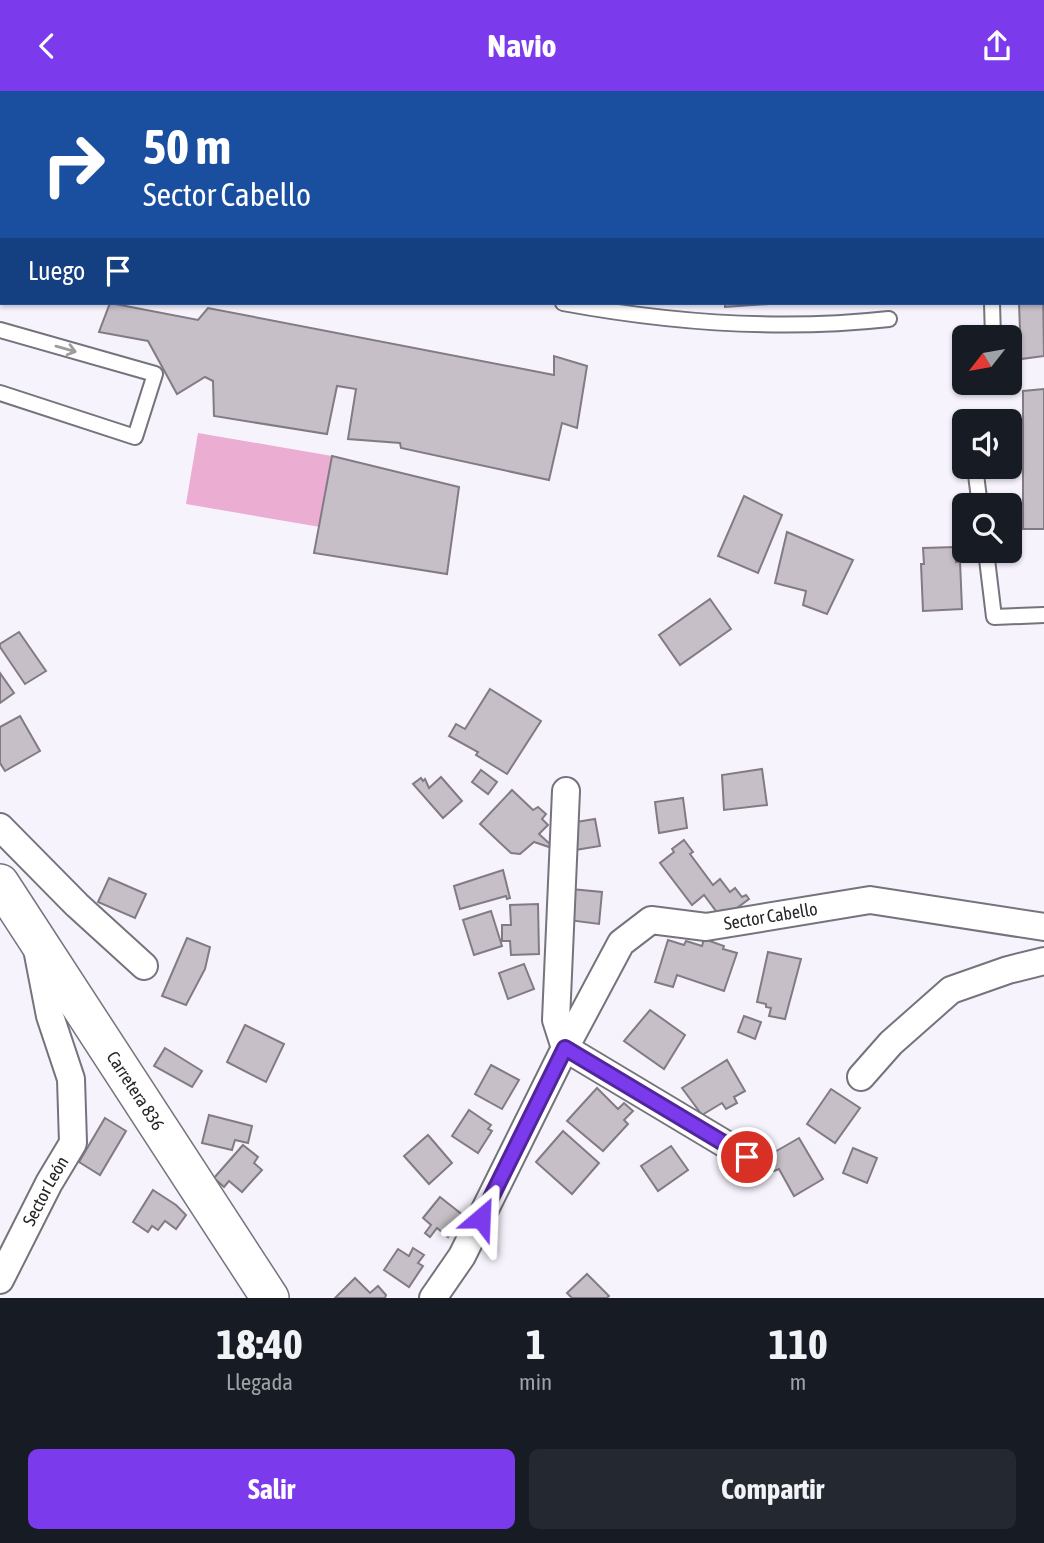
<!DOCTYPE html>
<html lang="es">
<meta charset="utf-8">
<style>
body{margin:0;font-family:"Asap Condensed",sans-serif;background:#242831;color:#f1f3f6;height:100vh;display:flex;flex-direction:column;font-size:26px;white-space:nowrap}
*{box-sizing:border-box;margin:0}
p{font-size:23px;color:#9ea1a6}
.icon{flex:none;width:38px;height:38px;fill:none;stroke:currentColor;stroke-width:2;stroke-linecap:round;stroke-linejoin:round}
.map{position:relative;height:1207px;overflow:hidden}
.panel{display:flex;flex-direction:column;background:#171b24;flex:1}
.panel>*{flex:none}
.top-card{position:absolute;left:0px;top:0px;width:1045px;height:214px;box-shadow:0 2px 5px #0004;background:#1a4fa0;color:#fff;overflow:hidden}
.needle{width:46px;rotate:239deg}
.controls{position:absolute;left:952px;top:234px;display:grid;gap:14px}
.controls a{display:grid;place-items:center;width:70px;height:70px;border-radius:10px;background:#171b24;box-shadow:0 2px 5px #0004;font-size:35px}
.pin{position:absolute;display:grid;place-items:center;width:60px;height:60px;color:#fff;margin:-30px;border:4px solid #fff;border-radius:50%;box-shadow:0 2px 7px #0007}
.me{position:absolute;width:77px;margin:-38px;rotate:26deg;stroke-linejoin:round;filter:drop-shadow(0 0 5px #0008)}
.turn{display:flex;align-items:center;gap:24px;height:147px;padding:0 28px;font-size:32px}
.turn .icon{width:91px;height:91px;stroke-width:2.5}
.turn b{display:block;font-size:49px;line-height:60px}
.then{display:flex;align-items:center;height:66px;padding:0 28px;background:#0003;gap:14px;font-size:26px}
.eta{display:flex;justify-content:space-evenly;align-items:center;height:119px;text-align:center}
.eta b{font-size:42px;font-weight:700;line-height:49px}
.cta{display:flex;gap:14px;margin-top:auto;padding:14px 28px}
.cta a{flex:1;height:80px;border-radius:10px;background:#7c3aed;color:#fff;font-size:28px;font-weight:700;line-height:80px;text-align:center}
.cta a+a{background:#242831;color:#f1f3f6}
header{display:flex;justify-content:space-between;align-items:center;height:91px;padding:0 28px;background:#7c3aed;color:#fff;font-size:32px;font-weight:700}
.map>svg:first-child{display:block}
</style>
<header><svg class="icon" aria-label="back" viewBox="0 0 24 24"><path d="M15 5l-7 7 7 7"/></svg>Navio<svg class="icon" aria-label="share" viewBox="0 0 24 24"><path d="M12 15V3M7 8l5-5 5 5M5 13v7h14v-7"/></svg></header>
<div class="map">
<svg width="1044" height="1207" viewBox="0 0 1044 1207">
<rect width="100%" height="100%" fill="#f6f3fd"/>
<!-- green -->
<polygon fill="#ebaed2" points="198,342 332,365 320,436 186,413"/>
<!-- building -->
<g fill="#c6bfc7" stroke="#827b83" stroke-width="2">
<polygon points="223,0 357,0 223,2"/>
<rect x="439" y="0" width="511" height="2"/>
<polygon points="1043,198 1044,265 1021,268 1019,212 1043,212"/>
<polygon points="110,212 198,229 208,217 554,284 554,265 587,275 577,337 562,332 549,389 401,357 400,352 348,348 356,298 337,295 327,343 214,325 213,290 205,286 177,303 148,250 99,241"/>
<polygon points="725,212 782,212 725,216"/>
<polygon points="1044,298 1044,438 1023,438 1023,300"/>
<polygon points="332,365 459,396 447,483 314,462"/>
<polygon points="744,405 782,424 758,482 718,465"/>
<polygon points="787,441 853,469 827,523 803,514 806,500 775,492"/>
<polygon points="955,456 956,471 960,470 962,518 923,520 921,473 924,473 923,457"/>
<polygon points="710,508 731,538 680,574 659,544"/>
<polygon points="19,541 46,580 25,593 0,556 0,553"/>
<polygon points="0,582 14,602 0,612"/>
<polygon points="490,598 541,630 507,683 476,664 478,661 449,645 456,633 465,638"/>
<polygon points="20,625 40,660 5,680 0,672 0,636"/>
<polygon points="762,678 767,714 724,719 722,684"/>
<polygon points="481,679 497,691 488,703 472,691"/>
<polygon points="441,686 462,710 443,727 413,693 421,687 423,690 425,688 429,697"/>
<polygon points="512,699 533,719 538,716 546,723 542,728 548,734 539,743 551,754 549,756 534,751 520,763 511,762 480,733"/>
<polygon points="683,707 687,737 659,742 655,711"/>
<polygon points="595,728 600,755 575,759 570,732"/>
<polygon points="684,749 693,761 690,763 713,794 720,788 730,801 735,797 742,806 746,804 749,808 722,828 704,804 692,814 660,772 674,761 672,758"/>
<polygon points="503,779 510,807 507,808 506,805 460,818 454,795"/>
<polygon points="109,787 146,803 135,827 98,811"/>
<polygon points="571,798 602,801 599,833 568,829"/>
<polygon points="538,813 539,863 511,864 510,850 502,850 502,834 511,834 510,814"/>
<polygon points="491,820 502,855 474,864 463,829"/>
<polygon points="187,847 210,856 205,878 186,914 162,905"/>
<polygon points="704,848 724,855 723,858 737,862 724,900 677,884 673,896 655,891 668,849 684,854 686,850 702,855"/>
<polygon points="768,861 801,868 785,928 769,925 771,917 766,916 766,913 757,911"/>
<polygon points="524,873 534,898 508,908 499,882"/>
<polygon points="650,919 685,944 664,978 624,950"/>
<polygon points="744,925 761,931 755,948 738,941"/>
<polygon points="245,934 284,953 266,991 227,971"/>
<polygon points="165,957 202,980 192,996 154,975"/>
<polygon points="727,969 745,1000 734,1006 737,1012 726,1018 722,1012 702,1024 682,997"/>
<polygon points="491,974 519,989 502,1018 475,1003"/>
<polygon points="597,997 618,1018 624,1012 633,1020 624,1029 628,1033 603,1060 567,1030"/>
<polygon points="831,998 860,1017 835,1052 807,1033"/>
<polygon points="469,1019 491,1034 488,1038 492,1040 478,1062 452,1045"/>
<polygon points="209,1024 252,1035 248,1052 235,1049 232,1059 202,1052"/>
<polygon points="105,1027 126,1040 100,1084 79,1071"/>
<polygon points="563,1040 599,1072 572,1103 536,1071"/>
<polygon points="428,1044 452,1072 429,1093 404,1065"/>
<polygon points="799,1047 823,1088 794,1105 779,1078 774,1080 766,1066"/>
<polygon points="243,1054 258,1066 254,1072 262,1079 242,1101 229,1090 224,1096 214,1087"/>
<polygon points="671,1055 688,1079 658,1100 641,1075"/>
<polygon points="853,1057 877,1067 867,1092 843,1082"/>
<polygon points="153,1099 176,1114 186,1124 176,1138 165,1130 158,1139 152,1135 148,1141 133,1131"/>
<polygon points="440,1106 464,1125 448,1146 437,1137 430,1146 425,1142 431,1134 423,1127"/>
<polygon points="413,1157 424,1164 418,1172 423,1175 409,1196 384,1179 398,1158 409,1165"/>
<polygon points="587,1183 609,1205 607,1207 572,1207 567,1202"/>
<polygon points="355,1187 370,1202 378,1195 386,1204 385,1207 335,1207"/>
</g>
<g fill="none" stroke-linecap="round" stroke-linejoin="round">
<defs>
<g id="lane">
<polyline points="429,0 429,2"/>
<polyline points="1035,0 1035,2"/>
<polyline points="1043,100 1043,111"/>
<path d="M563 212C671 232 780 240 889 228"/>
<polyline points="992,212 993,247"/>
<polyline points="0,239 155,283 135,346 0,302"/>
<polyline points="975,376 980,415"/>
<polyline points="986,460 994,526 1044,524"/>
</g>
<g id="street">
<polyline points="0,736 77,814 144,875"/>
<polyline points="861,986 891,952 951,899 1008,879 1044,870"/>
<path id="s1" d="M747 1066 565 957 621 852 651 829 706 836 870 809 1044 836"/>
<path id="s2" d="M0 1189 49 1092 73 1052 71 988 50 925 37 858"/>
<polyline points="433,1207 462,1165 565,957 556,929 566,700"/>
</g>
<g id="secondary">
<path id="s3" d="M0 792 270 1207"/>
</g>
</defs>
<!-- lane casing -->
<use href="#lane" stroke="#75737c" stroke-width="18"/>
<!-- street casing -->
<use href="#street" stroke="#75737c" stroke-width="30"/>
<!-- secondary casing -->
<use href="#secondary" stroke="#75737c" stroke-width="40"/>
<!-- lane -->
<use href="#lane" stroke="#fff" stroke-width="14"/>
<!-- street -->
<use href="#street" stroke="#fff" stroke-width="26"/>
<!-- secondary -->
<use href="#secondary" stroke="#fff" stroke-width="37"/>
</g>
<!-- one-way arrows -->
<defs><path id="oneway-shaft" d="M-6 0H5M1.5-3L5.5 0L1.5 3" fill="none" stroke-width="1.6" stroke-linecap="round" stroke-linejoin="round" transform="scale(1.75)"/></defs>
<use stroke="#9d9d9e" href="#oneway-shaft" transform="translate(66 258) rotate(16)"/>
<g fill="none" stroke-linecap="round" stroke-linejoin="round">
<defs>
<polyline id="route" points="481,1127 565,957 747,1066"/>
</defs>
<!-- route casing -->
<use href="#route" stroke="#51269a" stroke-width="18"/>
<!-- route -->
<use href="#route" stroke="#7c3aed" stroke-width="12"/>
</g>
<g text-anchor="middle" stroke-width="6" stroke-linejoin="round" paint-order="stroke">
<!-- street labels -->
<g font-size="18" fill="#262528" stroke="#f6f3fd">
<text dy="6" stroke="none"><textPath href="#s1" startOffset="490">Sector Cabello</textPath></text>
<text dy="6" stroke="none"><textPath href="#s3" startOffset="248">Carretera 836</textPath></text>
<text dy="6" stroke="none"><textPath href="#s2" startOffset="100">Sector León</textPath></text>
</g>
</g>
</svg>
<div class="controls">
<a><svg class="needle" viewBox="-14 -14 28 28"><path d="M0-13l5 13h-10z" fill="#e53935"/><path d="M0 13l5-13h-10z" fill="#9ea1a6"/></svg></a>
<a><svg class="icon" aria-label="sound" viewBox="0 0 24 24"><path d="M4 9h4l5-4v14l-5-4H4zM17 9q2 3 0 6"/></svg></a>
<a><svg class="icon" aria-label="search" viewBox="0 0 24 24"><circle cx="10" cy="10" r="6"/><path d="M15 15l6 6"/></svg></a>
</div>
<div class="pin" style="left:747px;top:1066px;background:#d93025"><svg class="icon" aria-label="arrive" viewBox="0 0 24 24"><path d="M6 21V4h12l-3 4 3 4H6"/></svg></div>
<svg class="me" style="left:481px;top:1127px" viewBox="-20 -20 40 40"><path d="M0-17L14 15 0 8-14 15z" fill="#7c3aed" stroke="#fff" stroke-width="4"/></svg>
<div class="top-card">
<div class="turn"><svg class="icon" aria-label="right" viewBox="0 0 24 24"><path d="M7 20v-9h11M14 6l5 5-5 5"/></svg><div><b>50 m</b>Sector Cabello</div></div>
<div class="then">Luego<svg class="icon" aria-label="arrive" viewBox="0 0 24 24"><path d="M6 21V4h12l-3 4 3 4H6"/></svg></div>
</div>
</div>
<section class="panel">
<div class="eta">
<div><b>18:40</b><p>Llegada</p></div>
<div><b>1</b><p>min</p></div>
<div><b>110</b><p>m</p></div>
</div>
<div class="cta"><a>Salir</a><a>Compartir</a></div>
</section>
